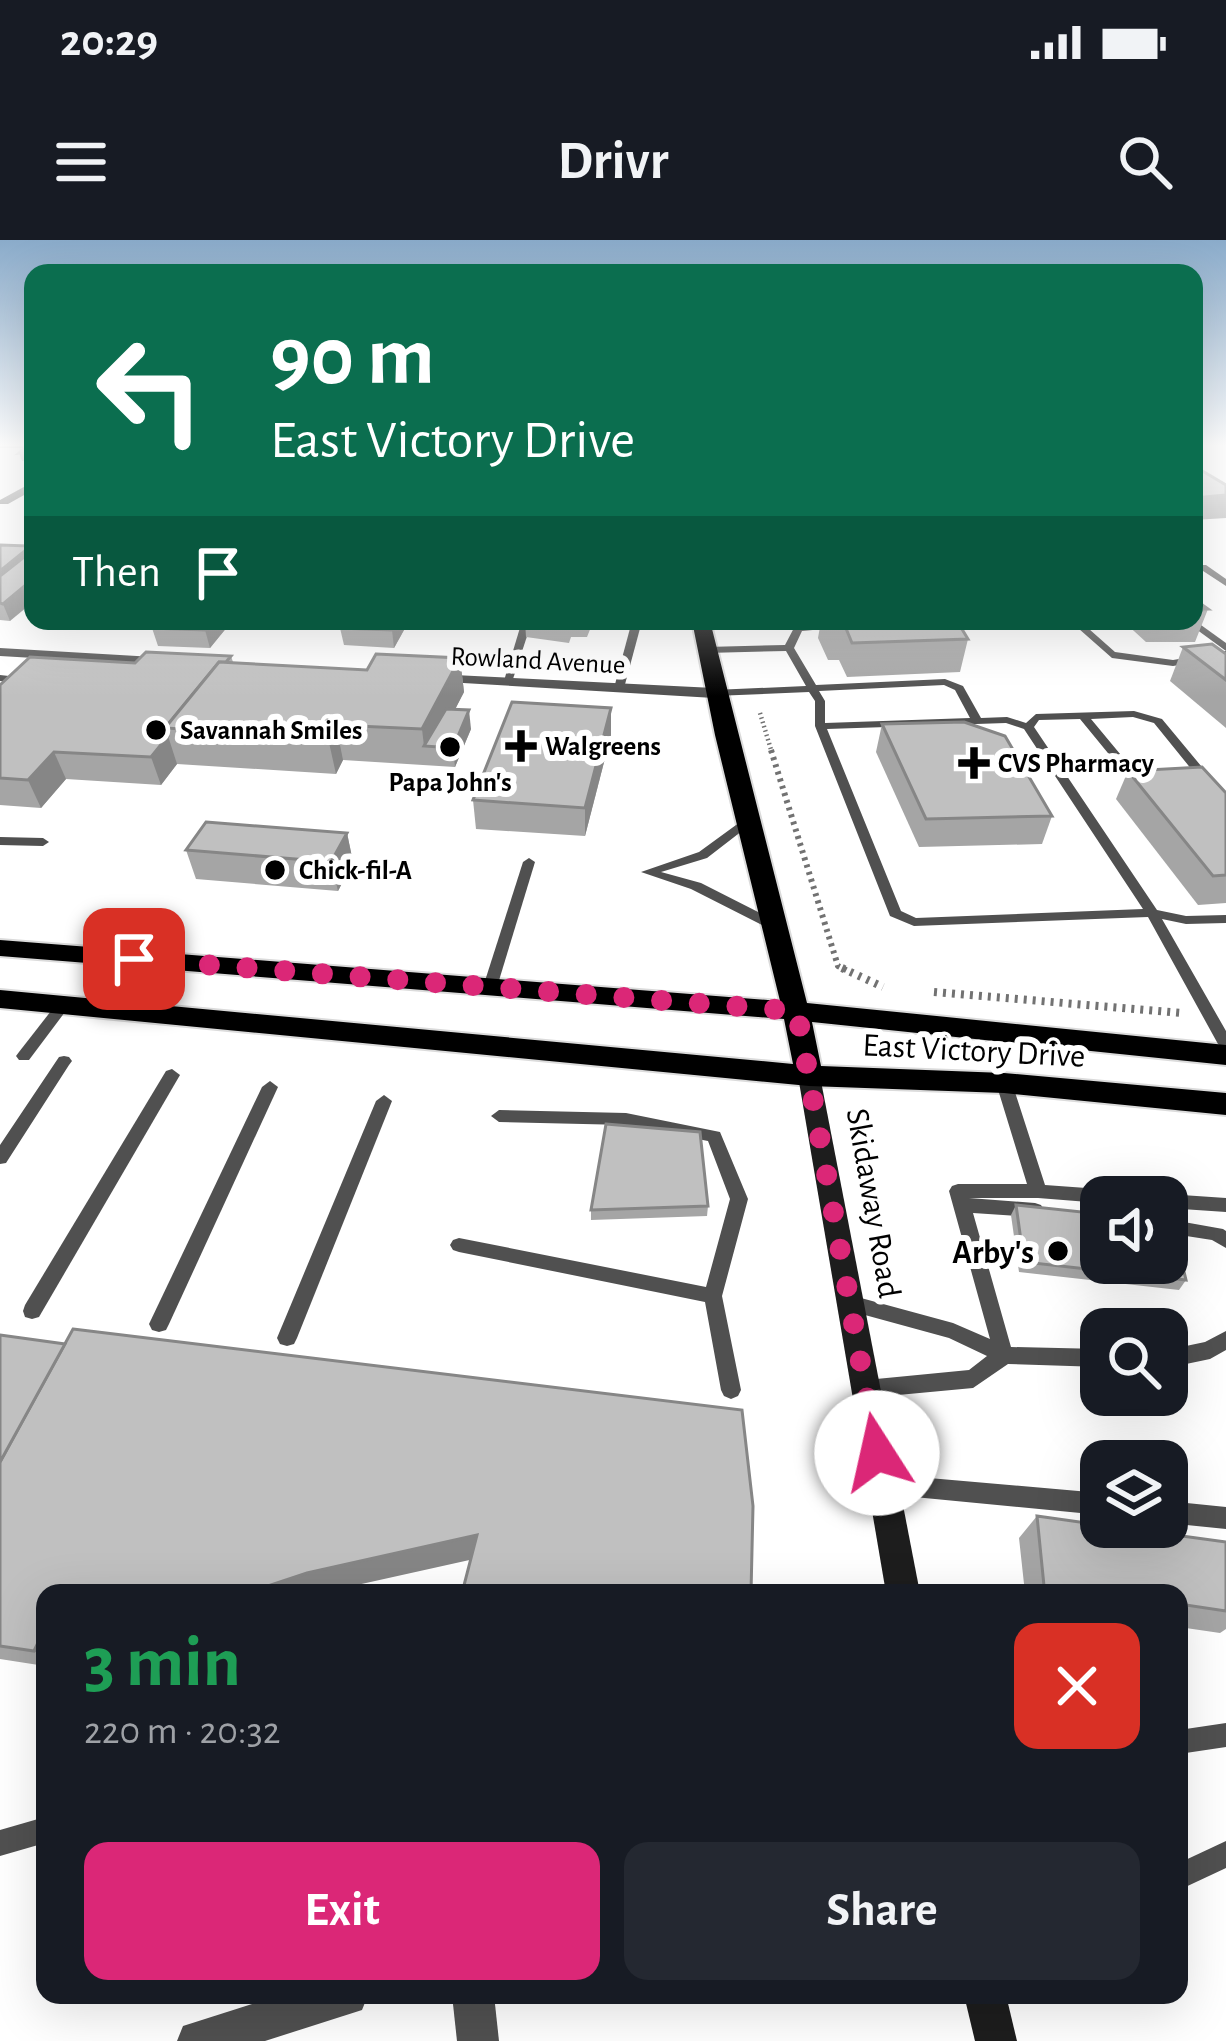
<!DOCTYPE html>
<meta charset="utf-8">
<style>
body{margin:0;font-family:"Alegreya Sans",sans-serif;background:#242831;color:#f1f3f6;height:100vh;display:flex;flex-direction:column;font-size:45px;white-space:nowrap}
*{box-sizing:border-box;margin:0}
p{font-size:39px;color:#9ea1a6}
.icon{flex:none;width:66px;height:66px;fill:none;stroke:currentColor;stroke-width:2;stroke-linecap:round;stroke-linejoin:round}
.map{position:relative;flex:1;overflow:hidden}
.details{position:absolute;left:36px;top:1344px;width:1152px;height:420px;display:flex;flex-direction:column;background:#171b24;border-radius:24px;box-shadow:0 12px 48px #0002}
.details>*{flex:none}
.guide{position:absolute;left:24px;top:24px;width:1179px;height:366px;border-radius:24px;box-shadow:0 12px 48px #0002;background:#0b6e4f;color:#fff;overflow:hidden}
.buttons{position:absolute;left:1080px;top:936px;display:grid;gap:24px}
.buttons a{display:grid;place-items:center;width:108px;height:108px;border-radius:24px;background:#171b24;box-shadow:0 12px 48px #0002;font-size:60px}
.pin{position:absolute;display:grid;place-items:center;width:102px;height:102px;color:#fff;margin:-51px;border-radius:24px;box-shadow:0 6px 18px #0006}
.me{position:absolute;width:132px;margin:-66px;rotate:350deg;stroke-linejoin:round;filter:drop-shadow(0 0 9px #0008)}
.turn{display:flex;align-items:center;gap:42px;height:252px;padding:0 48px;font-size:54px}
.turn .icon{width:156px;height:156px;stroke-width:2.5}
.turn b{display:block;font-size:84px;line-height:102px}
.then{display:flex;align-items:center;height:114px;padding:0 48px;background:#0003;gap:24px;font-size:45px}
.round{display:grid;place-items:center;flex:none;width:126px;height:126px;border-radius:24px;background:#242831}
.overview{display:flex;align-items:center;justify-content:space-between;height:204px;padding:0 48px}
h1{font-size:72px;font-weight:700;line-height:90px;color:#1e9e55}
.button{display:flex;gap:24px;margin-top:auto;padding:24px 48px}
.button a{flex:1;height:138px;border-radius:24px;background:#db2777;color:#fff;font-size:48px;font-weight:700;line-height:138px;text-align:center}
.button a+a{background:#242831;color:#f1f3f6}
.status{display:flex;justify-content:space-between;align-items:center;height:84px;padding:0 60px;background:#171b24;direction:ltr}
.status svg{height:33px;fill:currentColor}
header{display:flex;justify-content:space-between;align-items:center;height:156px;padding:0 48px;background:#171b24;font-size:54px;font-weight:700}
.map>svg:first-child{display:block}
</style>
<div class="status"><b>20:29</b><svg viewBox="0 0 49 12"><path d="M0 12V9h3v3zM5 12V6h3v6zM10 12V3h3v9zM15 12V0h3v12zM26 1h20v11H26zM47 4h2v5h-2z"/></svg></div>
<header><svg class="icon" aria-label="menu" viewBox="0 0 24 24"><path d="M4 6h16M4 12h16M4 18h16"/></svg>Drivr<svg class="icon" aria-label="search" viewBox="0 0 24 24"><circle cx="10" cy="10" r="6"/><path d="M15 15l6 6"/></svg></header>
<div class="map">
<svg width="1226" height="1801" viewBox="0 0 1226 1801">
<rect width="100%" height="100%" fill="#fff"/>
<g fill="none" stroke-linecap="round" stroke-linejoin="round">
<defs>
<polygon id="primary" points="692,381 710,381 807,763 1226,805 1226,825 812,782 821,826 1004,833 1226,853 1226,875 1004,853 809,846 0,768 0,750 793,824 784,779 0,716 0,700 780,761 715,495"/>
</defs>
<!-- primary casing -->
<use href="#primary" stroke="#dbdbdb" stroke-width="4"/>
<!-- path-far2 -->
<polyline stroke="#727272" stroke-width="4.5" stroke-dasharray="1.5 3" stroke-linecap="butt" points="760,473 772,513"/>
<!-- path-far1 -->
<polyline stroke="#727272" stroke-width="6" stroke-dasharray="3 4.5" stroke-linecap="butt" points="771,510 838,726 848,731"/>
<!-- path -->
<g stroke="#727272" stroke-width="8" stroke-dasharray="3 6" stroke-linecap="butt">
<polyline points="842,728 883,747"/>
<polyline points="934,752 1182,773"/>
</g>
<!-- service -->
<g fill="#505050" fill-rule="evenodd">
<polygon points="1200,325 1206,325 1226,339 1226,346 1200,329"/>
<polygon points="1194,380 1226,403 1226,411 1185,381"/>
<polygon points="522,381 532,381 512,442 503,444"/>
<polygon points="632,381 642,381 624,448 619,451 614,448"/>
<polygon points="1070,381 1080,381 1115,412 1173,420 1226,411 1226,417 1173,426 1112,418"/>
<path d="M842 382 845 383V387L802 391 794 408 816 445 945 439 963 446 981 478 1007 477 1026 483 1036 474 1134 471 1162 479 1226 556V568L1222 567 1154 483 1133 477 1091 479 1145 544 1139 547 1135 546 1080 479 1039 480 1034 487 1157 670 1186 676 1226 675V683L1186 684 1162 679 1226 791V809L1218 804 1148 677 914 686 890 676 815 486V461L809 452 714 456 709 453 714 450 806 446 786 411 706 413 701 410 706 407 785 405 795 386ZM944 445 955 450 970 478 825 483V461L819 451ZM1006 483 1024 489 1143 669 916 678 901 671 827 489Z"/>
<polygon points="0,435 27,438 32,441 0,474 0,465 19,443 0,441"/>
<polygon points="747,577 753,581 751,584 707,618 661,632 701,643 780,683 780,689 770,689 691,649 641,632 699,612"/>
<polygon points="0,597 43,598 49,602 43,606 0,605"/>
<polygon points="529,618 535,622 497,747 495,750 485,750 483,747 523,622"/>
<polygon points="63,760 70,765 68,768 29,820 19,820 16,816 19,812 58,762"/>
<polygon points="64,816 69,817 72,821 69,825 6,923 0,924 0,905 59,817"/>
<polygon points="172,829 180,835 39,1077 32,1079 25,1077 23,1071 25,1065 166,831"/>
<polygon points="1004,837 1012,843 1045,945 1114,950 1120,952 1123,957 1101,957 1101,963 1038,958 969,958 1035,963 1041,965 1044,970 1041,975 1035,977 973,973 1011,1107 1101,1109 1101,1127 1008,1124 973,1148 866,1158 859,1155 856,1149 859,1143 866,1140 969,1130 987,1116 949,1098 843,1069 841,1063 843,1057 850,1055 953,1083 990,1099 949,951 952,946 958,944 1027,944 996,843"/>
<polygon points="270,841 278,847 169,1084 166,1090 159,1092 152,1090 149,1084 262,847"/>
<polygon points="384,855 392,861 297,1098 294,1104 287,1106 280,1104 277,1098 376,861"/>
<polygon points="499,870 626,873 720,892 748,959 722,1056 741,1150 738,1156 731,1159 724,1156 721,1150 705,1062 459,1012 453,1010 450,1005 453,1000 459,998 706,1047 730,959 708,901 626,885 499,882 491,876"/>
<polygon points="1167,954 1226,958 1226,972 1167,968 1167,957 1160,957"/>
<polygon points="1167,979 1223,989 1226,991 1226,1008 1212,1000 1167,993"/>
<polygon points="1226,1091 1226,1110 1210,1119 1167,1128 1167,1110 1205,1102"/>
<polygon points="883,1234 1101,1253 1101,1275 883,1254 876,1251 872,1244 876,1237"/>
<polygon points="1167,1261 1226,1267 1226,1289 1167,1283"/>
<polygon points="1226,1483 1226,1507 1179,1514 1179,1490"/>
<polygon points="45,1577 45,1603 0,1616 0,1590"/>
<polygon points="1226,1601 1226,1628 1179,1650 1179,1623"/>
</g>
<!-- minor -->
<g fill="#505050" fill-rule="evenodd">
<rect x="0" y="204" width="33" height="4"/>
<polygon points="33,242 33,250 8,264 0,264 0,260"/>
<polygon points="0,408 171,418 178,422 171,426 0,416"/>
<polygon points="434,434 714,448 722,453 714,458 429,441 427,438"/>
<polygon points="280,1755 368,1755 362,1770 265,1801 177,1801 183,1786"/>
<polygon points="452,1755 494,1755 499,1801 457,1801"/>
</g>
<!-- secondary -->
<g fill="#1d1d1d" fill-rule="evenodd">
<polygon points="809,828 820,836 920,1353 886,1353 798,836"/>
<polygon points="964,1755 1006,1755 1017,1801 975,1801"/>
</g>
<!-- primary -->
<use href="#primary" fill="#000" fill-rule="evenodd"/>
</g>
<!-- wall -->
<g fill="#a5a5a5">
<polygon points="0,305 31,306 33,310 10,381 0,380"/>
<polygon points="1194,359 1208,369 1195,402 1146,402 1123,381 1194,381"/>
<polygon points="158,381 232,381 210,408 158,406 152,388"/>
<polygon points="345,381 409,381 394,408 344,405 340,388"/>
<polygon points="525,381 591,381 591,387 587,397 571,397 569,403 526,397"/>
<polygon points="821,381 957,381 968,399 960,432 847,437 839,420 828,420 818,398"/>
<polygon points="1183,407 1226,414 1226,488 1170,441"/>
<polygon points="231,416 233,422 367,430 460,418 464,452 455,469 471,489 455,527 343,520 336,534 177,524 161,545 66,539 41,568 0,565 0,445 135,423"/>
<polygon points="882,484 1052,576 1042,604 919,607 876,512"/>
<polygon points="611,495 585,596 476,589 473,560"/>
<polygon points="1128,531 1226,553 1226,663 1198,665 1116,559"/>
<polygon points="347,593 353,622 338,651 196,639 186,610"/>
<polygon points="1016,965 1186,1040 1179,1050 1019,1032 1011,975"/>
<polygon points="708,966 707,976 591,980 591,970"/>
<polygon points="0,1095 471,1319 45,1353 45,1426 0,1419"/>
<polygon points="1037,1276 1226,1302 1226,1389 1220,1393 1179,1387 1179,1353 1025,1353 1019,1298"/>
</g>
<!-- shaded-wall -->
<g fill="#868686">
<polygon points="33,211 33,219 22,221 19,213"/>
<polygon points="1226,255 1226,278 1194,280 1194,258"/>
<polygon points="31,306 33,311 0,353 0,331"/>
<polygon points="33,339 33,362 10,381 3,364"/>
<polygon points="213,381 232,381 210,408 205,390"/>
<polygon points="397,381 409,381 394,408 392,390"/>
<polygon points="460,418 464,452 436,507 424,506 422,489"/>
<polygon points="611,468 611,495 585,596 585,568"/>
<polygon points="469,470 471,489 455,527 453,508"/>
<polygon points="336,485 343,520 336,534 328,498"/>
<polygon points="168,496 177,524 161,545 151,517"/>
<polygon points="54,512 66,539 41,568 28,540"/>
<polygon points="347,593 353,622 338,651 331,622"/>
<polygon points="477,1295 483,1317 321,1353 247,1353 307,1333"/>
<polygon points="45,1388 45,1418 34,1411"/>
</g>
<!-- building -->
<g fill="#c0c0c0" stroke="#868686" stroke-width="3">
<polygon points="29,204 33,204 33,211 19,213"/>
<polygon points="1194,226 1226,245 1226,255 1194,258"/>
<polygon points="0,305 31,306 0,331"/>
<polygon points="33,310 33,339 3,364 0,363 0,336"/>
<polygon points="1194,359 1208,369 1194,369"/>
<polygon points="158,381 213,381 205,390 152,388"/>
<polygon points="345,381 397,381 392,390 340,388"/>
<polygon points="540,381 570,381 568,385"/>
<polygon points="831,381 957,381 968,399 852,403 845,386 834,386"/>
<polygon points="1212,404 1226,414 1226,440 1183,407"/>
<polygon points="146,412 231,416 226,422 219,422 165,488 168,496 151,517 54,512 28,540 0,538 0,445 30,417 135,423"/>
<polygon points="376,414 460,418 422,489 336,485 328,498 165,488 219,422 367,430"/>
<polygon points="512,462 611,468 585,568 473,560"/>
<polygon points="446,469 469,470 453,508 424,506"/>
<polygon points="964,482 1005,496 1052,576 926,579 882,484"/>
<polygon points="1202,527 1226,553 1226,635 1213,636 1128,531"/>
<polygon points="206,582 347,593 331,622 186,610"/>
<polygon points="606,884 700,892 708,966 591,970"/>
<polygon points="1016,965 1101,974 1101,1023 1167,1023 1167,981 1172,982 1186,1040 1024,1022"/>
<polygon points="73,1089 742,1170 753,1266 751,1353 462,1353 477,1295 307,1333 247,1353 45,1353 45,1388 34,1411 0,1406 0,1222"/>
<polygon points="0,1095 65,1104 0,1222"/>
<polygon points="1037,1276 1101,1285 1101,1287 1116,1287 1226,1302 1226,1371 1179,1364 1179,1353 1097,1353 1044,1346"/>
</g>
<!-- sky -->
<linearGradient id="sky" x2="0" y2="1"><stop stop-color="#8aabca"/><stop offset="0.45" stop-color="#fff"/><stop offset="1" stop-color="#fff" stop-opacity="0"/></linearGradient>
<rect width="1226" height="456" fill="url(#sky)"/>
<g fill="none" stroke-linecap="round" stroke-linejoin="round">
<!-- route -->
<polyline stroke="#db2777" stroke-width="21" stroke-dasharray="0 37.8" points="134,719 797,771 877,1213"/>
</g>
<!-- markers -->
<g fill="#000" stroke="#fff" stroke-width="4.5">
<circle cx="156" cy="490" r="12"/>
<path d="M515 488h12v12h12v12h-12v12h-12v-12h-12v-12h12z"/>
<circle cx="450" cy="507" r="12"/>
<path d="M968 505h12v12h12v12h-12v12h-12v-12h-12v-12h12z"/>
<circle cx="275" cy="630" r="12"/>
<circle cx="1058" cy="1011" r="12"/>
</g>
<g text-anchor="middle" stroke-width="12" stroke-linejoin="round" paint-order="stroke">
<!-- far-street labels -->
<g font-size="27" fill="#000" stroke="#fff">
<text transform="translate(538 420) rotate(3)" y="9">Rowland Avenue</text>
</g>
<!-- far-poi labels -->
<g font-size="27" font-weight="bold" fill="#000" stroke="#fff" text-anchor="start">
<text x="180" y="499">Savannah Smiles</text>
<text x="545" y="515">Walgreens</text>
<text x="998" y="532">CVS Pharmacy</text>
<text x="450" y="551" text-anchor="middle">Papa John's</text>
<text x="299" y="639">Chick-fil-A</text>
</g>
<!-- street labels -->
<g font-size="33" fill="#000" stroke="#fff">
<text transform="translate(974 809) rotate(3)" y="12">East Victory Drive</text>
<text transform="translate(875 963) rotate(80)" y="12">Skidaway Road</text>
</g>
<!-- poi labels -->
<g font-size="33" font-weight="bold" fill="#000" stroke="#fff" text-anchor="end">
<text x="1034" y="1023">Arby's</text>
</g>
</g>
</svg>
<div class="buttons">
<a><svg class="icon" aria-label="sound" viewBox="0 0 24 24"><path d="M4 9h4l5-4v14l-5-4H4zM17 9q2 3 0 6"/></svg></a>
<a><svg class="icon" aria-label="search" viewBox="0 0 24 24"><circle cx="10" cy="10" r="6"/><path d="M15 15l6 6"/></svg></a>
<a><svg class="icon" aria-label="layers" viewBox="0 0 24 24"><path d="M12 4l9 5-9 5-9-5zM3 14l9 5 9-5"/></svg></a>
</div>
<div class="pin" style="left:134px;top:719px;background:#d93025"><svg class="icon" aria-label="arrive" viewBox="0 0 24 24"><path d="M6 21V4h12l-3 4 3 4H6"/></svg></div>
<svg class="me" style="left:877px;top:1213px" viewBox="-20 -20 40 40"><circle r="19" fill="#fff"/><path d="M0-13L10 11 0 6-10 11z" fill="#db2777"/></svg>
<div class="guide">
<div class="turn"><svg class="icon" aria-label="left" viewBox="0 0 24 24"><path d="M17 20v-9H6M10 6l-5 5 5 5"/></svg><div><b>90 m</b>East Victory Drive</div></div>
<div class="then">Then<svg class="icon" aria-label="arrive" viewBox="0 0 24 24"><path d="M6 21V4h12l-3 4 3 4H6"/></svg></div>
</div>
<section class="details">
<div class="overview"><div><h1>3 min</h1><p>220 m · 20:32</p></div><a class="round" style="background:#d93025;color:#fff"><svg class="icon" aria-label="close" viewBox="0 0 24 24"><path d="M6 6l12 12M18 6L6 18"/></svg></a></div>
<div class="button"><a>Exit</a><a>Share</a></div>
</section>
</div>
